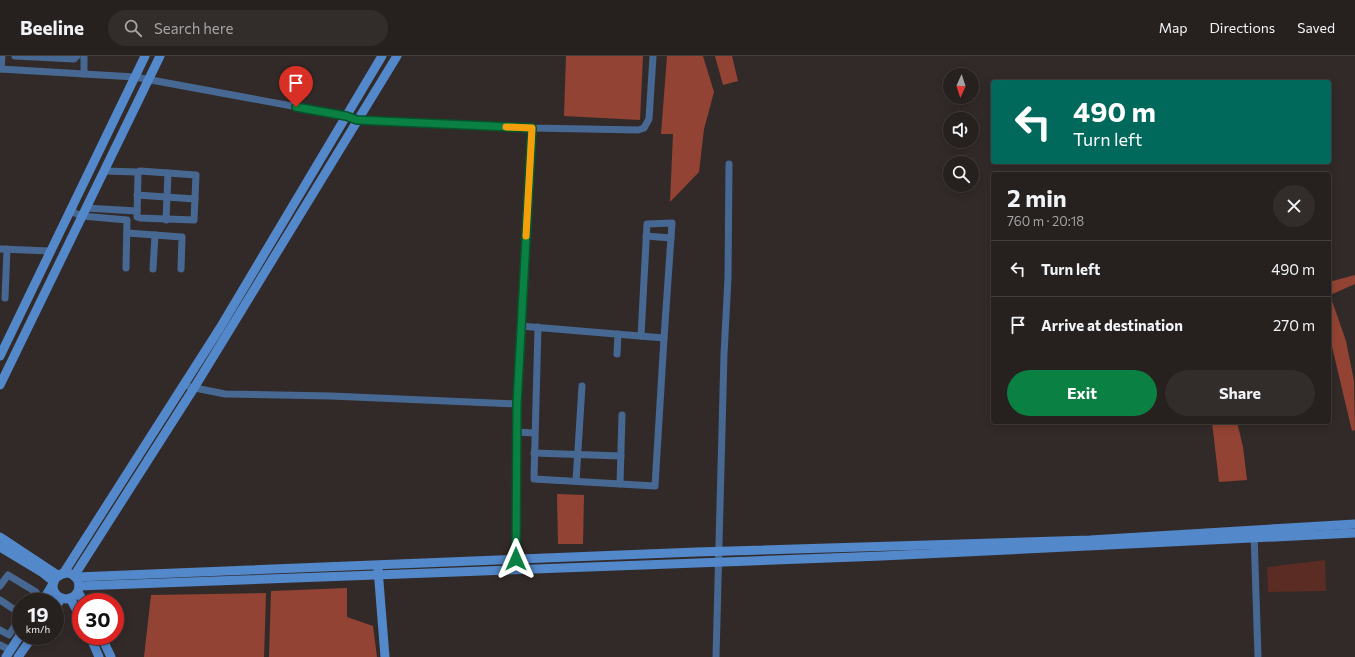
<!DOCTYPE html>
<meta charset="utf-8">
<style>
body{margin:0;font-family:Commissioner,sans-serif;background:#322d2b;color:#f1f3f6;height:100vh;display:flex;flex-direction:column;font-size:15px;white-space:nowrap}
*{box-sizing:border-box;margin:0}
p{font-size:13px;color:#a4a3a4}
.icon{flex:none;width:22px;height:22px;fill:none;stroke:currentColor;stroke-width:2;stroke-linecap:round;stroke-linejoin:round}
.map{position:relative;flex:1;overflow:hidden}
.panel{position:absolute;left:991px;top:116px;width:340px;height:252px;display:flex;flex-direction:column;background:#26201e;border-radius:4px;box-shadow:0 2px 10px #0003,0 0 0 1px #423e3c}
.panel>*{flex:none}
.top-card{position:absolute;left:991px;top:24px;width:340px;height:84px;border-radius:4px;box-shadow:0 2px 10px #0003,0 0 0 1px #423e3c;background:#00695c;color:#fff;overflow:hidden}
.needle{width:26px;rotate:183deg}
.fabs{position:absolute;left:943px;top:12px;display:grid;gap:8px}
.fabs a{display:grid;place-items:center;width:36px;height:36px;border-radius:50%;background:#26201e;box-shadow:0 2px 10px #0003,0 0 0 1px #423e3c;font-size:20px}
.speed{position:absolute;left:12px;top:537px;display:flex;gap:8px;font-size:20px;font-weight:700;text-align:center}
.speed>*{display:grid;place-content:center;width:52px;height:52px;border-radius:50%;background:#26201e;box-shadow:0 2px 10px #0003,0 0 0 1px #423e3c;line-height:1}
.speed small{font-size:10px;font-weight:400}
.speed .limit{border:6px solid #d22;background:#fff;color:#111}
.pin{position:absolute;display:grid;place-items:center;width:34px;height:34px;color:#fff;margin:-41px -17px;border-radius:50% 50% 50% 0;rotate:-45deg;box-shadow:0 0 4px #0007}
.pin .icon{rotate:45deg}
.me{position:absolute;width:44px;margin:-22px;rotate:0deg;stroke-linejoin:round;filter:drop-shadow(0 0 3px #0008)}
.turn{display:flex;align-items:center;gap:14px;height:84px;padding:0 16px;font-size:18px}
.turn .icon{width:52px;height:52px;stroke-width:2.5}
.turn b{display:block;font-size:28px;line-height:34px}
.round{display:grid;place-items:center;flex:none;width:42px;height:42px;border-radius:21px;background:#322d2b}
.overview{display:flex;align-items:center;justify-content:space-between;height:68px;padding:0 16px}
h1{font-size:24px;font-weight:700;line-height:30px}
.cta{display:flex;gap:8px;margin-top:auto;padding:8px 16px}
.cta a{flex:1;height:46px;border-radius:24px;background:#0b8043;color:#fff;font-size:16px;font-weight:700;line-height:46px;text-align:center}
.cta a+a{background:#322d2b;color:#f1f3f6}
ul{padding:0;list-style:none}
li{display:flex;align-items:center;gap:12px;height:56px;padding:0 16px;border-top:1px solid #423e3c}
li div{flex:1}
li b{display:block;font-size:15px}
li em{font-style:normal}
header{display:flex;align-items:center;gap:24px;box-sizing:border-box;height:56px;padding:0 20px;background:#26201e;border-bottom:1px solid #423e3c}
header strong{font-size:19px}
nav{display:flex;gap:22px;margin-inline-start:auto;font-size:14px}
.search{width:280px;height:36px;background:#322d2b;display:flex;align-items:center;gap:10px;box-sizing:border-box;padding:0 14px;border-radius:22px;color:#a4a3a4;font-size:15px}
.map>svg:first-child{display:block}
</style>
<header>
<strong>Beeline</strong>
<div class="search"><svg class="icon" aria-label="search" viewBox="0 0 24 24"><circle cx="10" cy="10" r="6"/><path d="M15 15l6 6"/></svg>Search here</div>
<nav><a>Map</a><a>Directions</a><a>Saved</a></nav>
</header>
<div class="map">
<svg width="1355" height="601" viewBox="0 0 1355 601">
<rect width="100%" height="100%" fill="#322a28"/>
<!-- green -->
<polygon fill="#5a2c23" points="1325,504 1326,535 1268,536 1267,511"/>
<!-- forest -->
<g fill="#934333">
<polygon points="566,0 643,0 640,64 564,60"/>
<polygon points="667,0 703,0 714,36 704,73 699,116 670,146 673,78 661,78"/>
<polygon points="715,0 732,0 738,25 723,29"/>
<polygon points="1355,219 1355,228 1330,239 1346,285 1354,325 1355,374 1352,375 1329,278 1329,226"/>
<polygon points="1212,366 1237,366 1243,391 1247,424 1219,426"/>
<polygon points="557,438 584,439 583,488 558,488"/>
<polygon points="347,532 347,561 373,570 377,601 269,601 271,535"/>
<polygon points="266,537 264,601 144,601 151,539"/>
</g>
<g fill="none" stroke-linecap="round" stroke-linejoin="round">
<!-- street -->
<g stroke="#476892" stroke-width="7">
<polyline points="15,0 74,3 77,0"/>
<polyline points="0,13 135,21 346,60 357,64 532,72 638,74 644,72 649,63 653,0"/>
<polyline points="1,13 2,0"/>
<polyline points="84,18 84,0"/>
<polyline points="104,115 138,116"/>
<polygon points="140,115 196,119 194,164 140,162 137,161 138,117"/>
<polyline points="137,139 195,143"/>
<polyline points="86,152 137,155"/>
<polyline points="70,155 82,160 127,164 126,212"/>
<polyline points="166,164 168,117"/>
<polyline points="127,177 182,181 181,213"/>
<polyline points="646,180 671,182"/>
<polyline points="0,193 50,195"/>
<polyline points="153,213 155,179"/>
<polyline points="5,242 7,193"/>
<polyline points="521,270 532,271 664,282 655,430 534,423 538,271"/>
<polyline points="641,280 647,168 672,167 664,282"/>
<polyline points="617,298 618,278"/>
<polyline points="190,331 225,338 331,340 517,348"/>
<polyline points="516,376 534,377"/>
<polyline points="534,397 621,400"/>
<polyline points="576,425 582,330"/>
<polyline points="620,428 622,359"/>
<polyline points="1254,477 1258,601"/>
<polyline points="516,507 517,348 532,72"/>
<polyline points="0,530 8,519 36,536 30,546"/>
<polyline points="0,544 21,558"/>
<polyline points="0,574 9,579 21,560"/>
<polyline points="0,589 10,594"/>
<polyline points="716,601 724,298 728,222 729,108"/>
</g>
<!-- secondary -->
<g stroke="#5388cb" stroke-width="9">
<polyline points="0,300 145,0"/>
<polyline points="0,329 160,0"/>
<polyline points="0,481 59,520"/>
<polyline points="0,491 43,517 54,526 42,546"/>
<polyline points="378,513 385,601"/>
<circle cx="66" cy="530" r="13"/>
<polyline points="63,518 220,272 382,0"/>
<polyline points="74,520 194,332 397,0"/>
<polyline points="76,521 696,496 1090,484 1355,468"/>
<polyline points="79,530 882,500 1355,477"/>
<polyline points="78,536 84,546"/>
<polyline points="70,542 81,562"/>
<polyline points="55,551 62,542"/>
<polyline points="90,580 99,601"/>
<polyline points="101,580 111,601"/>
<polyline points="6,601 21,578"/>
<polyline points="18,601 33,580"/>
</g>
</g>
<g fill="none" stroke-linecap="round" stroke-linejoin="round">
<defs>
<polyline id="route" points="296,51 346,60 357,64 532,72 517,348 516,503"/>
</defs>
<!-- route casing -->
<use href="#route" stroke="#07532c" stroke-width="10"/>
<!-- route -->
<use href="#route" stroke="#0b8043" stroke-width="7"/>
<!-- slow -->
<polyline stroke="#f59e0b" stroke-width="7" points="506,71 532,72 526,180"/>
</g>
</svg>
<div class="fabs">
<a><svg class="needle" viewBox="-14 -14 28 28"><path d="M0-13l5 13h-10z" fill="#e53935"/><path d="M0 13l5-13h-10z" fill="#a4a3a4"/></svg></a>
<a><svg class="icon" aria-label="sound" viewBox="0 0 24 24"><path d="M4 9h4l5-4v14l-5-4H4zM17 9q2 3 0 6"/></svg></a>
<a><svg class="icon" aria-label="search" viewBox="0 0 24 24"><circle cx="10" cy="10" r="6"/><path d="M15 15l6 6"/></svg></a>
</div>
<div class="speed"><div>19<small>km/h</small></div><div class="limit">30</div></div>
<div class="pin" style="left:296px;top:51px;background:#d93025"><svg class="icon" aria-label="arrive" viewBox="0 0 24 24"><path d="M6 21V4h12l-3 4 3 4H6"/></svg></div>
<svg class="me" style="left:516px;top:503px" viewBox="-20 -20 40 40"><path d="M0-17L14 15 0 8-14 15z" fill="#0b8043" stroke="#fff" stroke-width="4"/></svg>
<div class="top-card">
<div class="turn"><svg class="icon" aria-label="left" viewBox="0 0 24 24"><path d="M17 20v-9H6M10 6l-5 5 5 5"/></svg><div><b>490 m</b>Turn left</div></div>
</div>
<section class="panel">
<div class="overview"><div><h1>2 min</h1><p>760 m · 20:18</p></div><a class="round"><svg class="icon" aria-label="close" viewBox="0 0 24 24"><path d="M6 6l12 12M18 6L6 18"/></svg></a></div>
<ul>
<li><svg class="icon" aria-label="left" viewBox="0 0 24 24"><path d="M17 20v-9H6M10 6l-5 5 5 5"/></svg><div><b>Turn left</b></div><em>490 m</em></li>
<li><svg class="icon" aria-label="arrive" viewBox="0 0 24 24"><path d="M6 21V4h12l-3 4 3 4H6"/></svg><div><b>Arrive at destination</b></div><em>270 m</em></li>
</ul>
<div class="cta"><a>Exit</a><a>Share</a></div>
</section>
</div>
